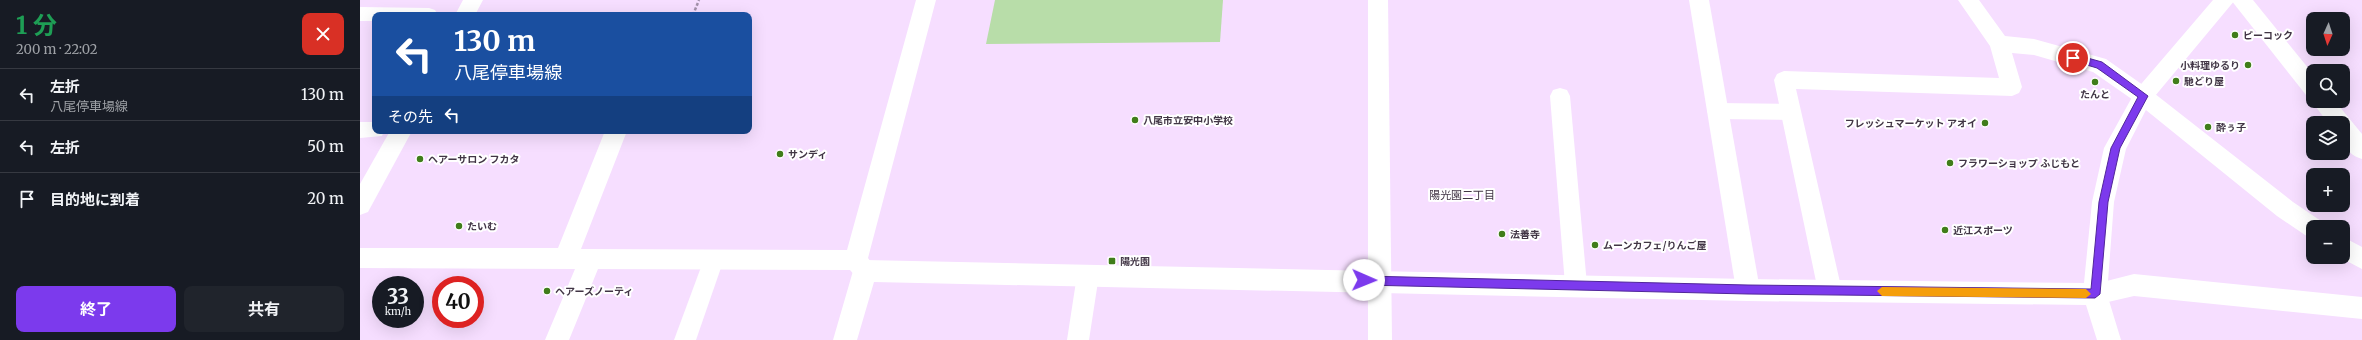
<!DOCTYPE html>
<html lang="ja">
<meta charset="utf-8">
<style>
body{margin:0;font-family:Merriweather,"Noto Sans JP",serif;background:#20242c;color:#f1f3f6;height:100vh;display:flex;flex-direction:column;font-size:15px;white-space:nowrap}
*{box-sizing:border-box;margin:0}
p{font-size:13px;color:#9ea1a6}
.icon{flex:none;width:22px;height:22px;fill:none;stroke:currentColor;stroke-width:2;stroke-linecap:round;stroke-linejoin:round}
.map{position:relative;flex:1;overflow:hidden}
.details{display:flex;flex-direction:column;background:#171b24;width:360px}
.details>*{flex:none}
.guide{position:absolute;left:12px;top:12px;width:380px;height:122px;border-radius:8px;box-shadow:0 4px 16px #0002;background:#1a4fa0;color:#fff;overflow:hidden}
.needle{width:26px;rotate:183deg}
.controls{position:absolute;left:1946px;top:12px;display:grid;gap:8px}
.controls a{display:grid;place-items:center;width:44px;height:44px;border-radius:8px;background:#171b24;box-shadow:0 4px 16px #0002;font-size:20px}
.speed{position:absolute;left:12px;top:276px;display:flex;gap:8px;font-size:20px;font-weight:700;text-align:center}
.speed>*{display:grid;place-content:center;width:52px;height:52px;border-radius:50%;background:#171b24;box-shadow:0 4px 16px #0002;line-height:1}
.speed small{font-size:10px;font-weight:400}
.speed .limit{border:6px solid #d22;background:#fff;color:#111}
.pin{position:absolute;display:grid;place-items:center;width:34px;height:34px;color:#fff;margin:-17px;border:2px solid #fff;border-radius:50%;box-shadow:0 1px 4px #0007}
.me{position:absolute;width:44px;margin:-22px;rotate:91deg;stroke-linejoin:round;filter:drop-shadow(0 0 3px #0008)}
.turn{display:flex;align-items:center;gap:14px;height:84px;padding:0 16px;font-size:18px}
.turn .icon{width:52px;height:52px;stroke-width:2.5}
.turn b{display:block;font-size:28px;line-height:34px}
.then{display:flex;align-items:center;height:38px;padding:0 16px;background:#0003;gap:8px;font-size:15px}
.round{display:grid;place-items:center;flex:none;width:42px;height:42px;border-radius:8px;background:#20242c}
.headline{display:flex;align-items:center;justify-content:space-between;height:68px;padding:0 16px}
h1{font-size:24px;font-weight:700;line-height:30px;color:#1e9e55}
.action{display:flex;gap:8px;margin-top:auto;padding:8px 16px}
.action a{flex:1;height:46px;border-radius:8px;background:#7c3aed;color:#fff;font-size:16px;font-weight:700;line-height:46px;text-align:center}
.action a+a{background:#20242c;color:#f1f3f6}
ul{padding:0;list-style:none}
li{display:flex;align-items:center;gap:12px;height:52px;padding:0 16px;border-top:1px solid #363941}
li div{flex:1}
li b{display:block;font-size:15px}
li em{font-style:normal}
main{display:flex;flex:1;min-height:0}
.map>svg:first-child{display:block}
</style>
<main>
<section class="details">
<div class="headline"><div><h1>1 分</h1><p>200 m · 22:02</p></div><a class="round" style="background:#d93025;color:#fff"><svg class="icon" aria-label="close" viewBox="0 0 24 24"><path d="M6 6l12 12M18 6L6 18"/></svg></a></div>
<ul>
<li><svg class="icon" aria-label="left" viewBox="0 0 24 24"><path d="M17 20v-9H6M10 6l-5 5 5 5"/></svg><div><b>左折</b><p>八尾停車場線</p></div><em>130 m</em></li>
<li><svg class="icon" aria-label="left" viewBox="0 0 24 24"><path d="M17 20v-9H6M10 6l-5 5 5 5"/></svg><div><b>左折</b></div><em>50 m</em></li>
<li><svg class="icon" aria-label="arrive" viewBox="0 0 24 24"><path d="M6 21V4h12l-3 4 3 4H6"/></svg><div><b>目的地に到着</b></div><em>20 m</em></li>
</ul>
<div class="action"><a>終了</a><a>共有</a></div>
</section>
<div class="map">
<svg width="2002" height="340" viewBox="0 0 2002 340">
<rect width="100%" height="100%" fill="#f6deff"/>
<!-- green -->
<polygon fill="#b8dda9" points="635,0 863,0 860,42 626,44"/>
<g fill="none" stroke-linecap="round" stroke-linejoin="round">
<!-- path -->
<polyline stroke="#a391aa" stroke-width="2.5" stroke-dasharray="3 2" stroke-linecap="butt" points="333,15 339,0"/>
<!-- lane -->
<g fill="#fff" fill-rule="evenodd">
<polygon points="0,7 69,8 75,10 78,15 15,15 15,21 0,21"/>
<polygon points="1200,88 1207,90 1210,96 1227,285 1224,292 1216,295 1208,292 1205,285 1190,96 1193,90"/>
<polygon points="1357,103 1430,104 1437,106 1440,112 1437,118 1430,120 1357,119 1350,117 1347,111 1350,105"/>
<polygon points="0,122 15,122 15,131 24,131 22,136 0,138"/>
<polygon points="354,250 361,252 364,259 336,340 314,340 344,259 347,252"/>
<polygon points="728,265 735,268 739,275 729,340 707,340 717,275 721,268"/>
</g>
<!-- street -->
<g fill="#fff" fill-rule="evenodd">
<polygon points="103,0 123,0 115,15 95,15"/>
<polygon points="556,0 576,0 508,258 517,271 513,278 505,282 497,278 490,270 238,269 209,340 185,340 215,269 0,268 0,248 198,248 245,131 267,131 221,249 487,250"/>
<polygon points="1008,0 1028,0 1032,340 1008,340"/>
<polygon points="1329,0 1349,0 1400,290 1396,298 1388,301 1380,298 1376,290"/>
<polygon points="1598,0 1619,0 1645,36 1674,39 1746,59 1790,90 1933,202 1961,221 1964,227 1953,227 1953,238 1945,235 1917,216 1776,102 1733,72 1674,55 1652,53 1662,87 1659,93 1652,96 1436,89 1482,291 1478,299 1470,302 1462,299 1458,291 1414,80 1417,74 1424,71 1639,78 1630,46"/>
<polygon points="1871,0 1893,0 1953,74 1953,98 1946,95"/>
<path d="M1953 100 1975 101 2002 134V159C1983 153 1983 140 1983 123H1968L1956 107Z"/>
<polygon points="30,131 52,131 8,212 0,215 0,184"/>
<polygon points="1983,237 2002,247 2002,269 1979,257 1983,257"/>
<polygon points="1774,274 2002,297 2002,319 1774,296 1735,305 1727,302 1723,294 1727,286"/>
</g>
<!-- secondary -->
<polygon fill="#fff" fill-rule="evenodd" points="1853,0 1875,0 1790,102 1766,149 1754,202 1747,294 1761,340 1737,340 1726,305 1388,301 514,282 497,340 473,340 493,271 497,264 505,260 1388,279 1724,283 1732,202 1744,148 1776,90"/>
</g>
<!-- route -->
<polygon fill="#7c3aed" stroke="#51269a" points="1713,54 1742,62 1788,96 1760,148 1748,202 1740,294 1735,298 1388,294 1004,285 999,280 1004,276 1388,285 1731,289 1739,202 1751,148 1778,97 1737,68 1710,60 1709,58"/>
<!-- slow -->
<polygon fill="#f59e0b" points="1522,287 1726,289 1731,294 1726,298 1522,296 1517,291"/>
<!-- markers -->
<g fill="#407d1a" stroke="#fff" stroke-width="1.5">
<circle cx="1875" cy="35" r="4"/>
<circle cx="1888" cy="65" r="4"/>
<circle cx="1816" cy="81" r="4"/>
<circle cx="1735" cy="82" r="4"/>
<circle cx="775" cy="120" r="4"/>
<circle cx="1625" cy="123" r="4"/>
<circle cx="1848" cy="127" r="4"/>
<circle cx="420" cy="154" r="4"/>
<circle cx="60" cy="159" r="4"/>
<circle cx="1590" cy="163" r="4"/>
<circle cx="99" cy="226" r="4"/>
<circle cx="1585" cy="230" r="4"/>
<circle cx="1142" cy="234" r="4"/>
<circle cx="1235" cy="245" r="4"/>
<rect x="748" y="257" width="8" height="8" rx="2"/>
<circle cx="187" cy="291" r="4"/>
</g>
<g text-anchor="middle" stroke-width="4" stroke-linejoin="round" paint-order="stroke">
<!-- poi labels -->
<g font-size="10" font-weight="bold" fill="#413545" stroke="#fff" text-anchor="start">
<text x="1883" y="39">ピーコック</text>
<text x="1880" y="69" text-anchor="end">小料理ゆるり</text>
<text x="1824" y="85">馳どり屋</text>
<text x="1735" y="98" text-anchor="middle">たんと</text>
<text x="783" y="124">八尾市立安中小学校</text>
<text x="1617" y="127" text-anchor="end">フレッシュマーケット アオイ</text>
<text x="1856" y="131">酔ぅ子</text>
<text x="428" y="158">サンディ</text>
<text x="68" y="163">ヘアーサロン フカタ</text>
<text x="1598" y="167">フラワーショップ ふじもと</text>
<text x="107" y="230">たいむ</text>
<text x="1593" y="234">近江スポーツ</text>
<text x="1150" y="238">法善寺</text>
<text x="1243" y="249">ムーンカフェ/りんご屋</text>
<text x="760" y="265">陽光園</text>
<text x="195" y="295">ヘアーズノーティ</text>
</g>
<!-- neighbourhood labels -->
<g font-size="11" fill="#413545" stroke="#fff">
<text x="1102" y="199">陽光園二丁目</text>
</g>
</g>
</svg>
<div class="controls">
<a><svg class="needle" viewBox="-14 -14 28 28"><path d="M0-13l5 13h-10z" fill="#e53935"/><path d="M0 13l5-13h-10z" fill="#9ea1a6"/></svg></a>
<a><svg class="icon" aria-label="search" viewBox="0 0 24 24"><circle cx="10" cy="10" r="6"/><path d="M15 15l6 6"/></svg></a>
<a><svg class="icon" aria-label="layers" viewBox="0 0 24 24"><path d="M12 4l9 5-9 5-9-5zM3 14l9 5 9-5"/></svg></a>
<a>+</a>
<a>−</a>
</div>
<div class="speed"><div>33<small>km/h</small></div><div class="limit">40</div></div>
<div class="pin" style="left:1713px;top:58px;background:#d93025"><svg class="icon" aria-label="arrive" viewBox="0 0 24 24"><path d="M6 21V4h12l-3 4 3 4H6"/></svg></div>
<svg class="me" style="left:1004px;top:280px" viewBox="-20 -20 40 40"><circle r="19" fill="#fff"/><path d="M0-13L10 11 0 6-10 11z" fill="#7c3aed"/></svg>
<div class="guide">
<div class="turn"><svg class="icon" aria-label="left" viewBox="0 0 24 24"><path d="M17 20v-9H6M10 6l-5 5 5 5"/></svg><div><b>130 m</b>八尾停車場線</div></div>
<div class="then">その先<svg class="icon" aria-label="left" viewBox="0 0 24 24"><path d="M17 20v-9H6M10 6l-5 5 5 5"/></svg></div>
</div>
</div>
</main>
